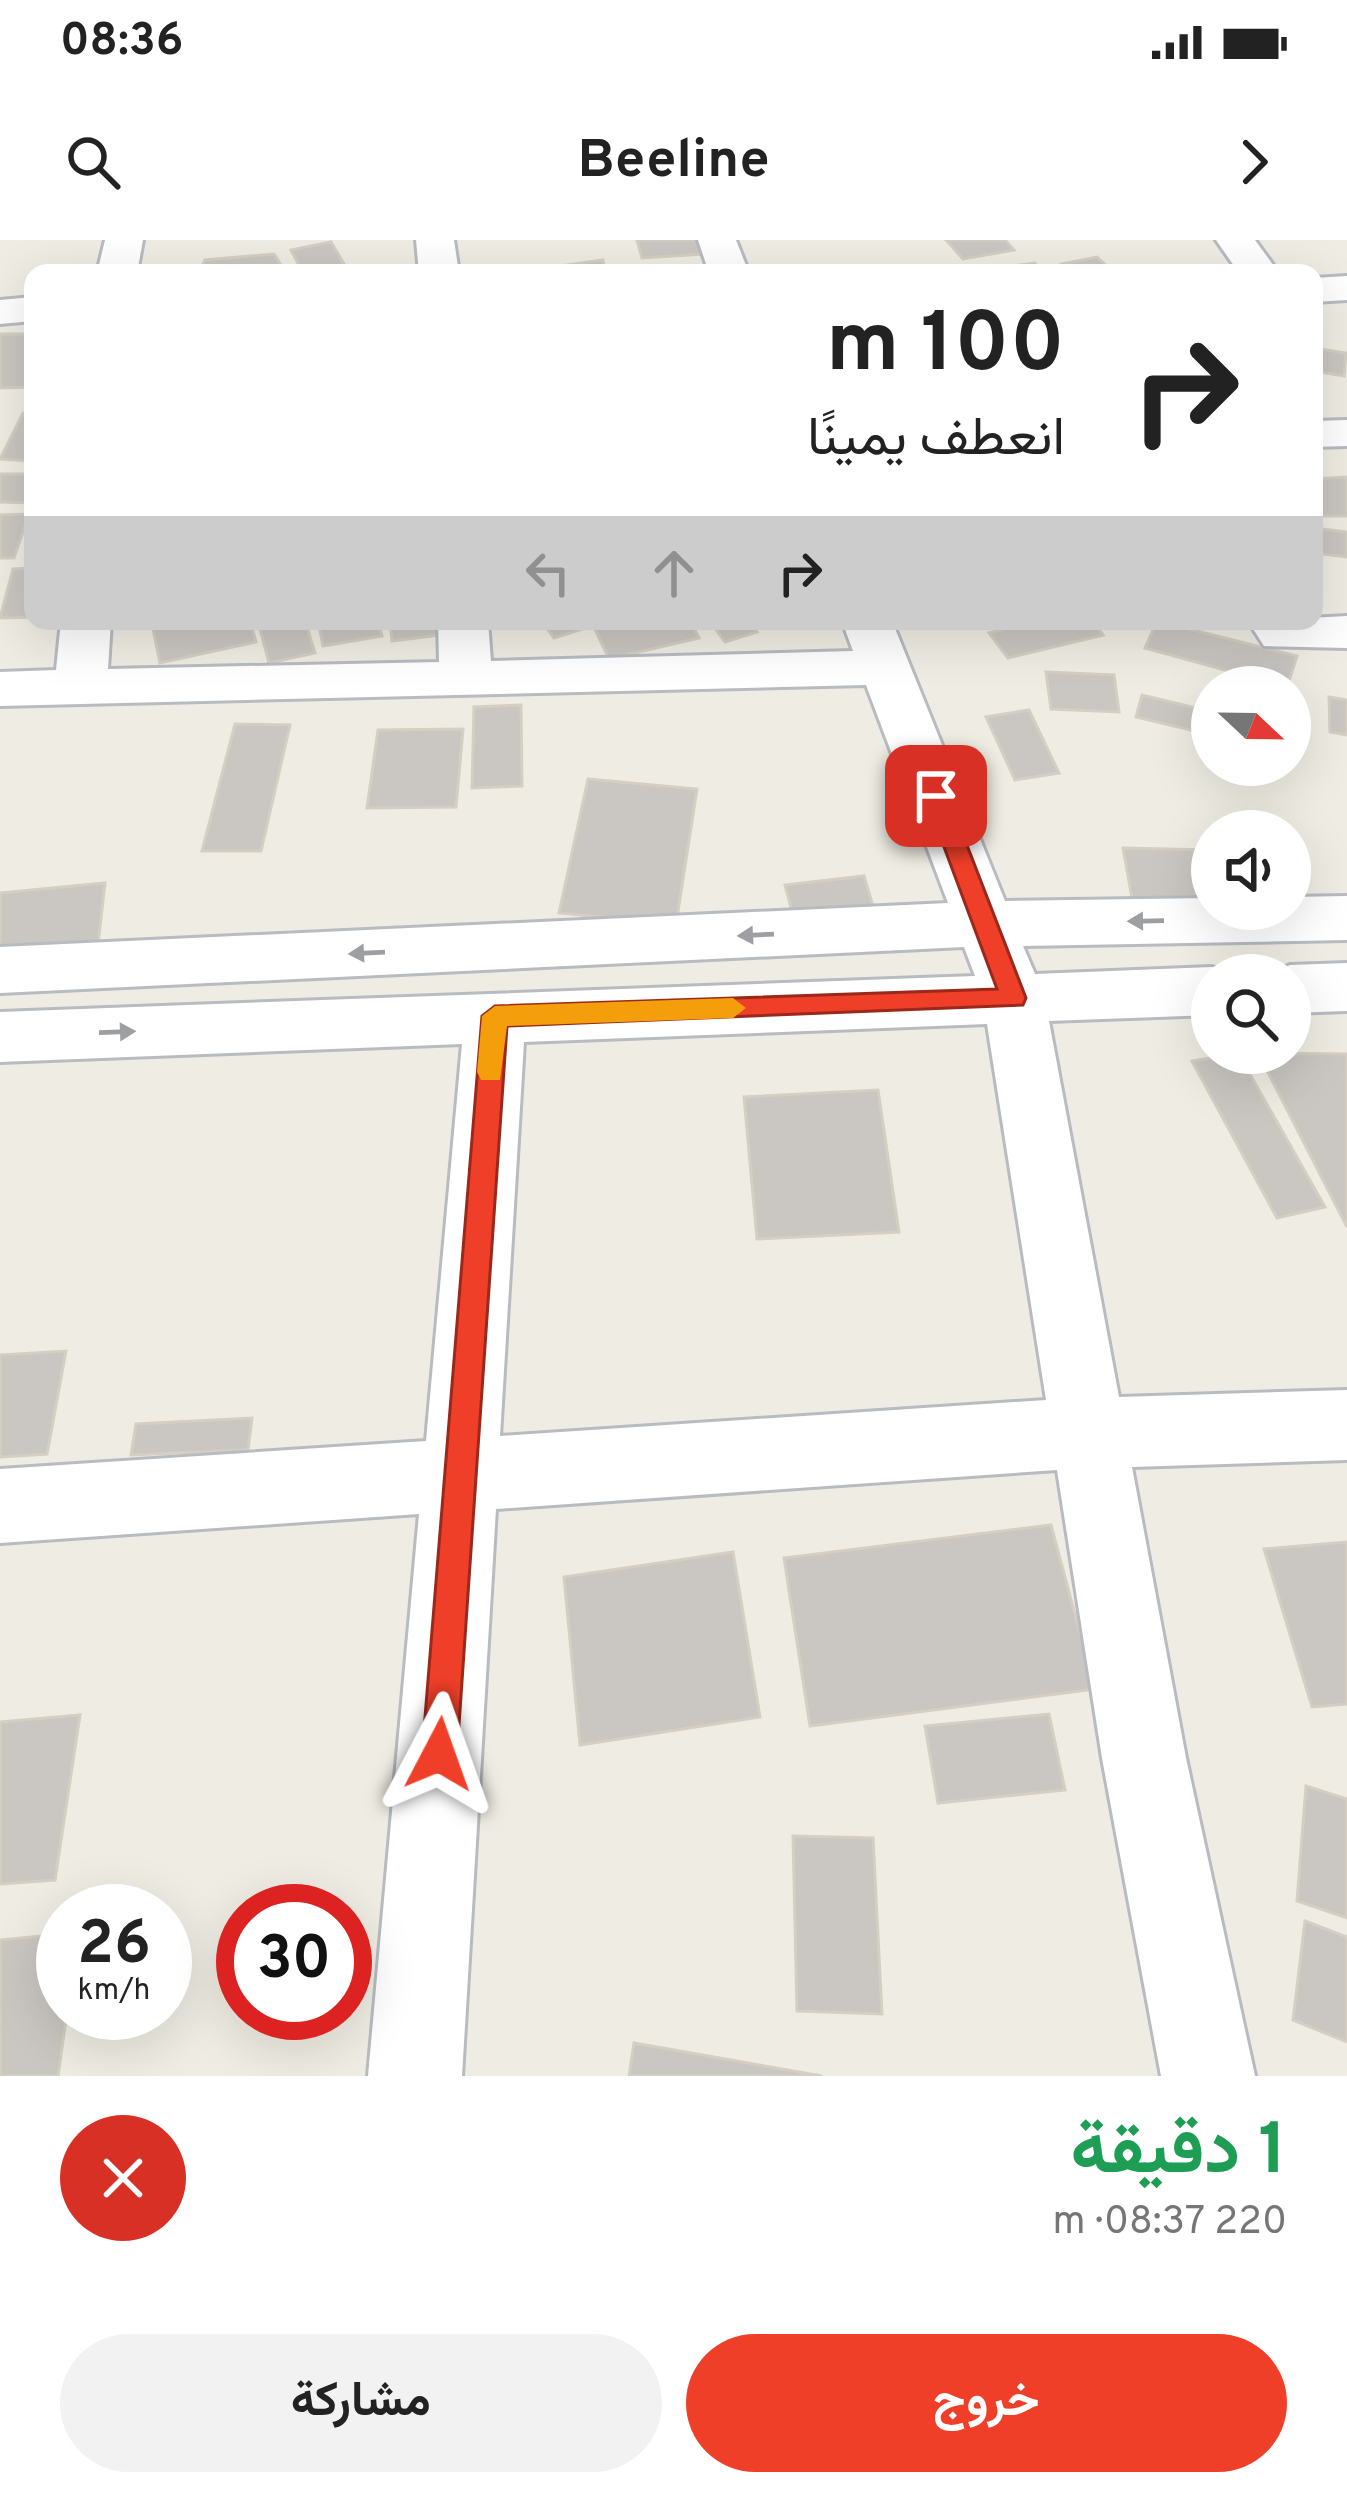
<!DOCTYPE html>
<html lang="ar">
<meta charset="utf-8">
<style>
body{margin:0;font-family:Overpass,Vazirmatn,sans-serif;background:#f2f2f2;color:#222;direction:rtl;height:100vh;display:flex;flex-direction:column;font-size:45px;white-space:nowrap}
*{box-sizing:border-box;margin:0}
p{font-size:39px;color:#767676}
.icon{flex:none;width:66px;height:66px;fill:none;stroke:currentColor;stroke-width:2;stroke-linecap:round;stroke-linejoin:round}
.map{position:relative;height:1836px;overflow:hidden;direction:ltr}
.panel{display:flex;flex-direction:column;background:#fff;flex:1}
.panel>*{flex:none}
.hud{position:absolute;left:24px;top:24px;width:1299px;height:366px;border-radius:24px;box-shadow:0 12px 48px #0002;direction:rtl;background:#fff;color:#222;overflow:hidden}
.needle{width:78px;rotate:112deg}
.fabs{position:absolute;left:1191px;top:426px;display:grid;gap:24px}
.fabs a{display:grid;place-items:center;width:120px;height:120px;border-radius:50%;background:#fff;box-shadow:0 12px 48px #0002;font-size:60px}
.speed{position:absolute;left:36px;top:1644px;display:flex;gap:24px;font-size:60px;font-weight:700;text-align:center}
.speed>*{display:grid;place-content:center;width:156px;height:156px;border-radius:50%;background:#fff;box-shadow:0 12px 48px #0002;line-height:1}
.speed small{font-size:30px;font-weight:400}
.speed .limit{border:18px solid #d22;background:#fff;color:#111}
.pin{position:absolute;display:grid;place-items:center;width:102px;height:102px;color:#fff;margin:-51px;border-radius:24px;box-shadow:0 6px 18px #0006}
.me{position:absolute;width:132px;margin:-66px;rotate:4deg;stroke-linejoin:round;filter:drop-shadow(0 0 9px #0008)}
.turn{display:flex;align-items:center;gap:42px;height:252px;padding:0 60px;font-size:54px}
.turn .icon{width:156px;height:156px;stroke-width:2.5}
.turn b{display:block;font-size:84px;line-height:102px}
.lanes{display:flex;align-items:center;height:114px;padding:0 60px;background:#0003;justify-content:center;gap:60px;direction:ltr}
.lanes .off{opacity:.35}
.round{display:grid;place-items:center;flex:none;width:126px;height:126px;border-radius:63px;background:#f2f2f2}
.overview{display:flex;align-items:center;justify-content:space-between;height:204px;padding:0 60px}
h1{font-size:72px;font-weight:700;line-height:90px;color:#1e9e55}
.button{display:flex;gap:24px;margin-top:auto;padding:24px 60px}
.button a{flex:1;height:138px;border-radius:72px;background:#ef3f29;color:#fff;font-size:48px;font-weight:700;line-height:138px;text-align:center}
.button a+a{background:#f2f2f2;color:#222}
.status{display:flex;justify-content:space-between;align-items:center;height:84px;padding:0 60px;background:#fff;direction:ltr}
.status svg{height:33px;fill:currentColor}
header{display:flex;justify-content:space-between;align-items:center;height:156px;padding:0 60px;background:#fff;font-size:54px;font-weight:700}
.map>svg:first-child{display:block}
</style>
<div class="status"><b>08:36</b><svg viewBox="0 0 49 12"><path d="M0 12V9h3v3zM5 12V6h3v6zM10 12V3h3v9zM15 12V0h3v12zM26 1h20v11H26zM47 4h2v5h-2z"/></svg></div>
<header><svg class="icon" aria-label="forward" viewBox="0 0 24 24"><path d="M9 5l7 7-7 7"/></svg>Beeline<svg class="icon" aria-label="search" viewBox="0 0 24 24"><circle cx="10" cy="10" r="6"/><path d="M15 15l6 6"/></svg></header>
<div class="map">
<svg width="1347" height="1836" viewBox="0 0 1347 1836">
<rect width="100%" height="100%" fill="#efede3"/>
<!-- building -->
<g fill="#cac6c1" stroke="#d4cfc2" stroke-width="3">
<polygon points="637,0 699,0 703,14 642,18"/>
<polygon points="946,0 1005,0 1014,10 963,19"/>
<polygon points="331,2 344,24 303,33 291,10"/>
<polygon points="274,14 286,33 199,33 205,20"/>
<polygon points="1097,17 1114,33 1072,33 1062,24"/>
<polygon points="603,20 605,33 511,33"/>
<polygon points="1035,23 1042,33 981,30"/>
<polygon points="0,94 33,94 30,147 0,148"/>
<polygon points="1314,108 1346,113 1344,136 1314,131"/>
<polygon points="23,173 33,174 33,221 0,219"/>
<polygon points="0,234 33,234 33,263 0,262"/>
<polygon points="1347,237 1347,276 1314,276 1314,239"/>
<polygon points="29,274 14,318 0,318 0,275"/>
<polygon points="1314,288 1347,292 1347,317 1314,313"/>
<polygon points="33,328 33,377 0,378 13,329"/>
<polygon points="189,381 250,381 256,402 160,423 153,389"/>
<polygon points="258,381 305,381 315,413 269,423"/>
<polygon points="318,381 378,381 382,396 323,406"/>
<polygon points="390,381 455,381 457,393 392,401"/>
<polygon points="542,381 585,381 589,387 554,398"/>
<polygon points="632,381 690,381 699,398 609,419 595,389"/>
<polygon points="710,381 748,381 757,392 725,402"/>
<polygon points="1037,381 1092,381 1103,395 1008,418 989,393"/>
<polygon points="1157,381 1297,416 1287,447 1145,408"/>
<polygon points="1046,432 1114,435 1119,472 1051,469"/>
<polygon points="1142,455 1212,472 1212,495 1136,477"/>
<polygon points="1329,457 1347,460 1347,495 1330,492"/>
<polygon points="521,465 522,546 472,548 474,467"/>
<polygon points="1029,470 1059,533 1015,540 986,477"/>
<polygon points="235,484 290,485 261,611 202,611"/>
<polygon points="463,489 456,567 367,568 378,490"/>
<polygon points="588,539 697,549 676,684 559,673"/>
<polygon points="1123,608 1212,610 1212,659 1132,658"/>
<polygon points="864,636 875,673 795,683 785,645"/>
<polygon points="105,643 98,704 0,713 0,653"/>
<polygon points="1238,813 1325,967 1277,978 1192,821"/>
<polygon points="1258,813 1347,814 1347,987"/>
<polygon points="878,850 899,992 757,999 744,857"/>
<polygon points="66,1111 47,1214 0,1217 0,1115"/>
<polygon points="252,1178 248,1210 131,1215 136,1184"/>
<polygon points="1051,1285 1095,1449 810,1486 784,1318"/>
<polygon points="1347,1302 1347,1464 1312,1467 1264,1309"/>
<polygon points="733,1312 760,1477 580,1505 564,1337"/>
<polygon points="1049,1474 1065,1550 938,1563 925,1486"/>
<polygon points="80,1475 55,1640 0,1644 0,1482"/>
<polygon points="1306,1546 1347,1559 1347,1678 1297,1661"/>
<polygon points="793,1596 873,1598 882,1774 797,1771"/>
<polygon points="1305,1681 1347,1697 1347,1802 1293,1780"/>
<polygon points="63,1694 67,1773 58,1836 0,1836 0,1700"/>
<polygon points="634,1803 822,1836 629,1836"/>
</g>
<g fill="none" stroke-linecap="round" stroke-linejoin="round">
<defs>
<g id="minor">
<polygon points="105,0 143,0 137,33 97,33"/>
<polygon points="416,0 454,0 459,33 419,33"/>
<polygon points="698,0 736,0 749,33 709,33"/>
<polygon points="1216,0 1255,0 1279,33 1239,33"/>
<polygon points="1347,36 1347,60 1314,62 1314,38"/>
<polygon points="33,57 33,81 0,84 0,60"/>
<polygon points="1347,180 1347,206 1314,207 1314,181"/>
<polygon points="1347,376 1347,408 1264,406 1248,381"/>
<path d="M61 381H111L108 429 439 422 438 381H488L491 421 853 411 842 381H892L1005 661 1212 658V669H1290V657L1347 656V700L1023 706 1035 734 1212 727 1234 735H1212V775L1049 781 1119 1157 1347 1150V1220L1132 1227 1186 1518 1255 1836H1161L1102 1518 1057 1230 496 1269 462 1836H368L419 1274 0 1303V1229L426 1201 462 804 0 822V772L975 736 964 707 0 753V707L948 663 866 445 0 466V432L56 430ZM987 784 1046 1160 500 1196 524 802Z"/>
<polygon points="1347,723 1347,771 1290,773 1290,735 1267,735 1290,725"/>
</g>
</defs>
<!-- minor casing -->
<use href="#minor" stroke="#b8bbc0" stroke-width="6"/>
<!-- minor -->
<use href="#minor" fill="#fff" fill-rule="evenodd"/>
</g>
<!-- one-way arrows -->
<defs><path id="oneway-solid" d="M-6-.8H1V-3.2L6.5 0L1 3.2V.8H-6Z" transform="scale(3)"/></defs>
<g fill="#9d9fa3">
<use href="#oneway-solid" transform="translate(1146 681) rotate(179)"/>
<use href="#oneway-solid" transform="translate(756 695) rotate(177)"/>
<use href="#oneway-solid" transform="translate(367 713) rotate(177)"/>
<use href="#oneway-solid" transform="translate(117 792) rotate(-2)"/>
</g>
<!-- route -->
<polygon fill="#ef3f29" stroke="#9b291b" stroke-width="3" points="936,548 948,556 1026,758 1023,765 507,786 457,1514 451,1526 439,1531 427,1526 422,1514 482,776 495,766 997,749 925,556"/>
<!-- slow -->
<polygon fill="#f59e0b" points="733,758 746,768 733,778 507,786 500,840 481,840 477,832 482,776 495,766"/>
</svg>
<div class="fabs">
<a><svg class="needle" viewBox="-14 -14 28 28"><path d="M0-13l5 13h-10z" fill="#e53935"/><path d="M0 13l5-13h-10z" fill="#767676"/></svg></a>
<a><svg class="icon" aria-label="sound" viewBox="0 0 24 24"><path d="M4 9h4l5-4v14l-5-4H4zM17 9q2 3 0 6"/></svg></a>
<a><svg class="icon" aria-label="search" viewBox="0 0 24 24"><circle cx="10" cy="10" r="6"/><path d="M15 15l6 6"/></svg></a>
</div>
<div class="speed"><div>26<small>km/h</small></div><div class="limit">30</div></div>
<div class="pin" style="left:936px;top:556px;background:#d93025"><svg class="icon" aria-label="arrive" viewBox="0 0 24 24"><path d="M6 21V4h12l-3 4 3 4H6"/></svg></div>
<svg class="me" style="left:439px;top:1514px" viewBox="-20 -20 40 40"><path d="M0-17L14 15 0 8-14 15z" fill="#ef3f29" stroke="#fff" stroke-width="4"/></svg>
<div class="hud">
<div class="turn"><svg class="icon" aria-label="right" viewBox="0 0 24 24"><path d="M7 20v-9h11M14 6l5 5-5 5"/></svg><div><b>100 m</b>انعطف يمينًا</div></div>
<div class="lanes"><svg class="icon off" aria-label="left" viewBox="0 0 24 24"><path d="M17 20v-9H6M10 6l-5 5 5 5"/></svg><svg class="icon off" aria-label="ahead" viewBox="0 0 24 24"><path d="M12 20V5M6 11l6-6 6 6"/></svg><svg class="icon" aria-label="right" viewBox="0 0 24 24"><path d="M7 20v-9h11M14 6l5 5-5 5"/></svg></div>
</div>
</div>
<section class="panel">
<div class="overview"><div><h1>1 دقيقة</h1><p>220 m · 08:37</p></div><a class="round" style="background:#d93025;color:#fff"><svg class="icon" aria-label="close" viewBox="0 0 24 24"><path d="M6 6l12 12M18 6L6 18"/></svg></a></div>
<div class="button"><a>خروج</a><a>مشاركة</a></div>
</section>
